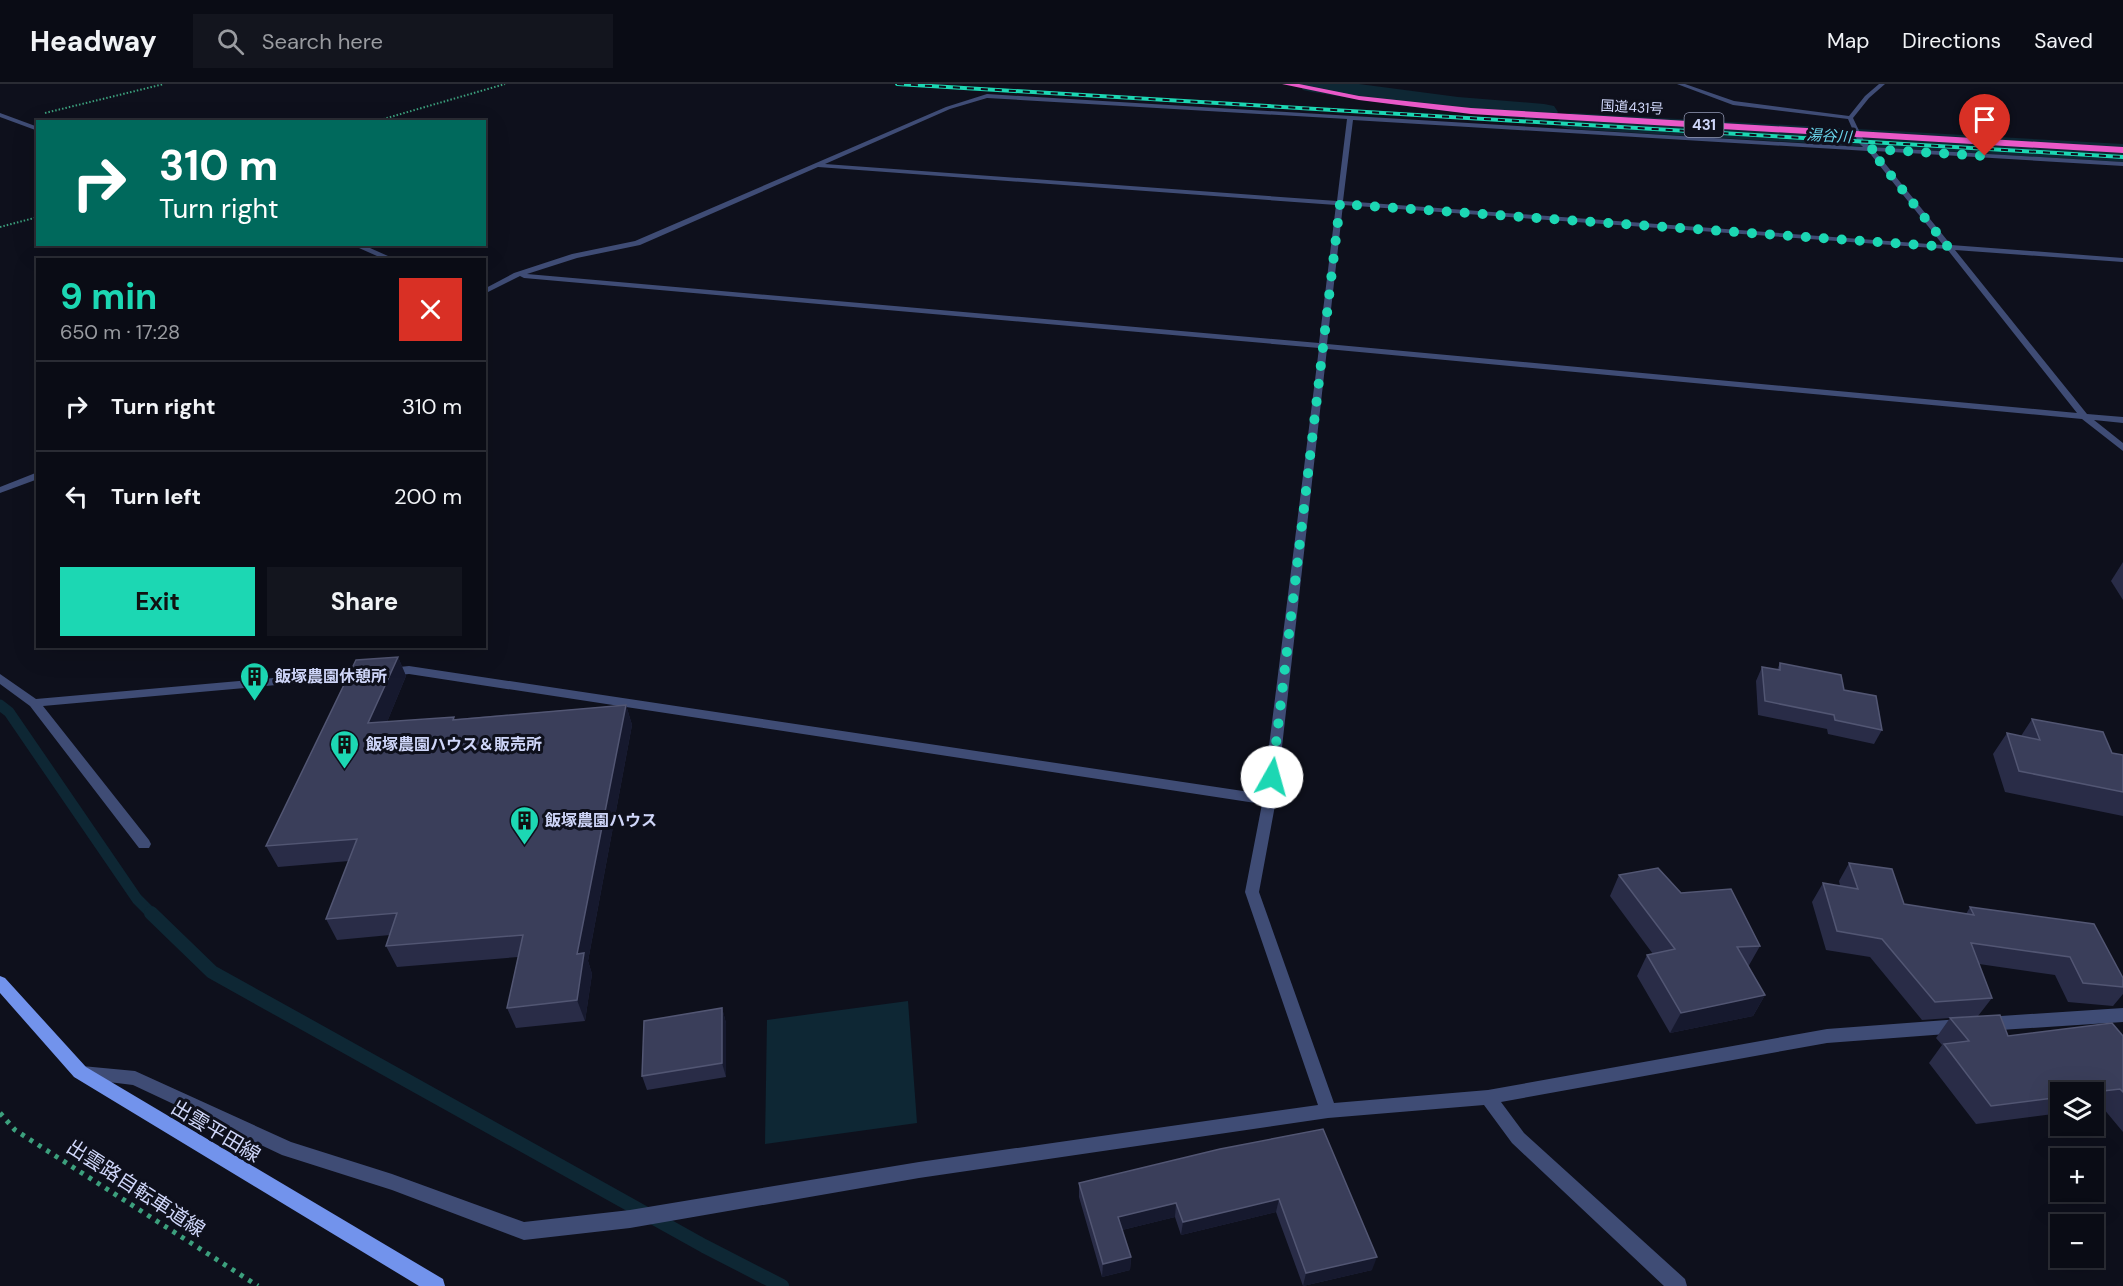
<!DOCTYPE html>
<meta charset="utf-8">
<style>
body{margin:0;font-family:"DM Sans","Noto Sans JP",sans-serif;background:#13151e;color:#f1f3f6;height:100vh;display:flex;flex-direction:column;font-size:22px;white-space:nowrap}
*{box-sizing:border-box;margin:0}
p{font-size:20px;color:#999ba0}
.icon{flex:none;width:33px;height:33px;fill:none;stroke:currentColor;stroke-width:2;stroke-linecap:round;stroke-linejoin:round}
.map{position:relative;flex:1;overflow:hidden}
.panel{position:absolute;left:36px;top:174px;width:450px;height:390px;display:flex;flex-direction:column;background:#0a0c15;border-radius:0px;box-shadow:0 6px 24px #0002,0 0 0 2px #2a2c34}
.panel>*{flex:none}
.hud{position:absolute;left:36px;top:36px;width:450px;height:126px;border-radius:0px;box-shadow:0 6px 24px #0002,0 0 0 2px #2a2c34;background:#00695c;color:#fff;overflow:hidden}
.controls{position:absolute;left:2050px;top:998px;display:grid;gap:12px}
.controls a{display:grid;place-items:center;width:54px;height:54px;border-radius:0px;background:#0a0c15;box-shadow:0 6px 24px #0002,0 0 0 2px #2a2c34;font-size:30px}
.pin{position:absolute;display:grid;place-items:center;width:51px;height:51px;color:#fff;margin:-62px -26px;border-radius:50% 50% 50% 0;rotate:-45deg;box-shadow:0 0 6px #0007}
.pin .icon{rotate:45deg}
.me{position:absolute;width:66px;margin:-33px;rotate:7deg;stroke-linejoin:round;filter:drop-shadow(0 0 4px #0008)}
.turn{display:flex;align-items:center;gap:21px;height:126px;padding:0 24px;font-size:27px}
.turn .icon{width:78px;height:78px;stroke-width:2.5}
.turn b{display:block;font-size:42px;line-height:51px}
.round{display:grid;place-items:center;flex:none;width:63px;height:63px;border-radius:0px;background:#13151e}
.headline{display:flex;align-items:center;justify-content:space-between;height:102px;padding:0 24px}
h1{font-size:36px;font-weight:700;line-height:45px;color:#1cd7b3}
.cta{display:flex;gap:12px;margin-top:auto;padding:12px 24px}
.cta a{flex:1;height:69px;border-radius:0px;background:#1cd7b3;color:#111;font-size:24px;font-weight:700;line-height:69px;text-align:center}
.cta a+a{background:#13151e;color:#f1f3f6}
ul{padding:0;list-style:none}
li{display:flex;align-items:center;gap:18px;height:90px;padding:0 24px;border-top:2px solid #2a2c34}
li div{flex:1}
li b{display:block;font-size:22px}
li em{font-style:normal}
header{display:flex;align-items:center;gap:36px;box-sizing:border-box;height:84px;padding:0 30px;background:#0a0c15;border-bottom:2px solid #2a2c34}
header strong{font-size:28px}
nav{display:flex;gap:33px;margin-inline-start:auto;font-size:21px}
.search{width:420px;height:54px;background:#13151e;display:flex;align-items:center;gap:15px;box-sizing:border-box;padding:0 21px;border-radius:0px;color:#999ba0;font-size:22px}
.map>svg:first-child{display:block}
</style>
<header>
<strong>Headway</strong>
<div class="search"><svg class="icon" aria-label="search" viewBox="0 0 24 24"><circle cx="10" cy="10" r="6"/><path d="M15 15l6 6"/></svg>Search here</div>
<nav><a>Map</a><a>Directions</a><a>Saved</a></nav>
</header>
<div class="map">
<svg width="2123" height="1202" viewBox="0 0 2123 1202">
<rect width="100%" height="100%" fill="#0e101c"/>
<!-- water -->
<polygon fill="#0e2734" points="908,917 917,1039 765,1060 767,936"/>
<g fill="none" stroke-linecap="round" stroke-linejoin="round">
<!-- stream-far1 -->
<polyline stroke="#0e2734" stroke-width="11" points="0,621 9,628 137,815 153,831"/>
<!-- stream -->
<polyline stroke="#0e2734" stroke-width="14" points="151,829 212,888 704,1162 782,1202"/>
<!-- river -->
<g fill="#0e2734" fill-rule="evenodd">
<path d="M1299 0H1359L1458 13 1544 20 1554 22 1558 28 1554 34 1544 36C1466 30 1389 21 1312 8L1303 6Z"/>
<polygon points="1572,29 2123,60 2123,78 1572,45 1562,43 1558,37 1562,31"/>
</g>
<!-- path-far1 -->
<g stroke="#3ca07d" stroke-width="2" stroke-dasharray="1.5 2" stroke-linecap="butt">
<polyline points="45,29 164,0"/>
<polyline points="373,38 505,0"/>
<polyline points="0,143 38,133"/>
</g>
<!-- path -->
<polyline stroke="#3ca07d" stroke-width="5" stroke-dasharray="4 6" stroke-linecap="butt" points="0,1029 15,1046 258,1202"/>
<!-- street -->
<g fill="#3f4c75" fill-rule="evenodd">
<path d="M1677 0H1685L1734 17 1849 32 1865 12 1879 0H1885L1869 14 1853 34 1864 57 1871 63 2123 78V82L1875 67 1951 161 2123 174V178L1955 166 2087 330 2123 333V339L2094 336 2123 359V367L2082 335 1327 265 1276 716 1259 808 1334 1019 1488 1006 1827 945 1960 935 1966 937 1968 942 1966 947 1960 949 1827 959 1501 1018 1524 1049 1685 1195 1687 1202H1664L1512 1059 1484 1021 1328 1034 919 1094 630 1144 524 1156 392 1106 282 1071 133 1001 76 994 74 989 76 984 82 982 135 987 291 1058 392 1090 524 1138 630 1126 919 1078 1318 1021 1245 808 1262 720 409 590 389 592 383 588 389 584 409 582 1263 710 1319 264 524 194 520 192 484 210V205L514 189 572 170 635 157 946 23 987 10 1863 63 1858 58 1848 35 1733 21ZM987 14 1347 35 1337 117 825 80 950 25ZM1353 36 1868 67 1943 161 1343 117ZM818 83 1336 121 1319 259 527 190 577 174 640 161ZM1343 121 1947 165 2077 329 1327 260Z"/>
<polygon points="0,29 38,43 38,47 0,33"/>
<polygon points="350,160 361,160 397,176 386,176"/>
<polygon points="38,388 38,395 0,409 0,403"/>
<polygon points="363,586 367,587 369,590 367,593 43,622 149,756 151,760 149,764 139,764 30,622 0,600 0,590 36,615"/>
<polygon points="2123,924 2123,938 1986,947 1980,945 1978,940 1980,935 1986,933"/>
</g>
<!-- secondary -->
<polygon fill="#7293ec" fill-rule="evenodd" points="0,892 5,894 86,983 443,1195 445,1202 419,1202 74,993 0,909"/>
<!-- highway -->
<polygon fill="#e959c8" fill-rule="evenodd" points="1282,0 1299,0 1359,12 1471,24 2123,63 2123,69 1471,30 1359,16"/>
<defs>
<polyline id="rail" points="897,0 2123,73"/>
</defs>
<!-- rail casing -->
<use href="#rail" stroke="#1cd7b3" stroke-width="4"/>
<!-- rail -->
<use href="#rail" stroke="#0e101c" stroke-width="2" stroke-dasharray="7" stroke-linecap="butt"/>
</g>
<!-- wall -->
<g fill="#292c47">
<polygon points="2123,478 2123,516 2111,497"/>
<polygon points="398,573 406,592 387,638 455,635 626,621 632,641 588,877 592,890 585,937 516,944 507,924 518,873 397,883 386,862 390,851 337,856 326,835 349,777 278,783 266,762"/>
<polygon points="1780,579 1844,606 1882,646 1874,660 1828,650 1827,645 1758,631 1756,597 1762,583 1777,586"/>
<polygon points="2032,635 2112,669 2123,671 2123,732 2005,708 1993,670 2007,649 2021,652"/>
<polygon points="1849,779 1904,820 1966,830 1970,823 2123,894 2123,910 2113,922 2068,918 2055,891 1979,880 1992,914 1978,932 1922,936 1870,873 1826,866 1812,818 1823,799 1840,802 1839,797"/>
<polygon points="1619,791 1681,809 1760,862 1748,883 1765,911 1753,932 1670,949 1637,892 1647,871 1653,870 1610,812"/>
<polygon points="722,924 726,939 726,993 647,1006 642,992"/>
<polygon points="1950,934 2008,952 2123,952 2123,1048 2103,1024 2094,1025 2094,1008 2061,1008 2061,1029 1976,1040 1929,979 1942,961 1936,954"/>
<polygon points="1220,1065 1372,1186 1303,1202 1276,1128 1181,1151 1175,1133 1122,1146 1131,1173 1130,1186 1102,1193 1079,1113 1079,1099"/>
</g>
<!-- shaded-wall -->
<g fill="#16192e">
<polygon points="398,573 406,592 378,660 368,639"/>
<polygon points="626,621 632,641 588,877 592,890 585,937 577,916 577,870"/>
<polygon points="1765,911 1753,932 1670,949 1681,929"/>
<polygon points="722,924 726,939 726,993 722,979"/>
<polygon points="1279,1115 1276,1128 1181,1151 1183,1138"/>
<polygon points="1176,1119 1175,1133 1118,1147 1118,1133"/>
<polygon points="1131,1173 1130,1186 1102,1193 1103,1180"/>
<polygon points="1377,1173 1372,1186 1303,1202 1306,1189"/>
</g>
<!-- building -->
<g fill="#3a3e5a" stroke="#525673" stroke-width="1.5">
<polygon points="398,573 368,639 454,633 453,636 626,621 577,870 584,869 577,916 507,924 523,851 386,862 397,829 326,835 357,755 266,762 356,576"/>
<polygon points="1780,579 1841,591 1844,606 1876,612 1882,646 1835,636 1834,631 1765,617 1762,583 1780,586"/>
<polygon points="2032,635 2103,648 2112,669 2123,671 2123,708 2019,687 2007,649 2040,656"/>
<polygon points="1849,779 1892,785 1904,820 1974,831 1970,823 2094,840 2123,894 2123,903 2083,899 2070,873 1971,859 1992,914 1935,918 1882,855 1837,847 1823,799 1858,805"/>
<polygon points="1658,784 1681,809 1731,805 1760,862 1737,863 1765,911 1681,929 1647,871 1675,865 1619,791"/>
<polygon points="722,924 722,979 642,992 644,937"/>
<polygon points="2000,931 2008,952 2112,939 2123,952 2123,1008 2120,1005 2094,1008 2061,1008 2061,1013 1991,1022 1944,960 1969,957 1950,934"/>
<polygon points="1323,1045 1377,1173 1306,1189 1279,1115 1183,1138 1176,1119 1118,1133 1131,1173 1103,1180 1079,1099 1220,1065"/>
</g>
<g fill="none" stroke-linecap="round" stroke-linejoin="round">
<!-- route -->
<polyline stroke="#1cd7b3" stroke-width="10" stroke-dasharray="0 18" points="1272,693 1340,120 1948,163 1870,65 1985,72"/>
</g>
<!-- icons -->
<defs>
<symbol id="building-pin" viewBox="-11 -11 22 30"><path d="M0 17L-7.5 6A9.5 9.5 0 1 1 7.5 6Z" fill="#1cd7b3" stroke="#0e101c"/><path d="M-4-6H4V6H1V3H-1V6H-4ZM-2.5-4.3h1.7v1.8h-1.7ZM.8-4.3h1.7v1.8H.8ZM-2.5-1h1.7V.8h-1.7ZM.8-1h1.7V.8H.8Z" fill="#111"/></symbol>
</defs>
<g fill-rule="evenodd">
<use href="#building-pin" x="238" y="576" width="33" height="45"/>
<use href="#building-pin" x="328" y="644" width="33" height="45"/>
<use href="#building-pin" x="508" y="720" width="33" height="45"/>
</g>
<g text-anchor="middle" stroke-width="6" stroke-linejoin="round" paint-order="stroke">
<!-- far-street labels -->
<g font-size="14" fill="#cfd6f9" stroke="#0e101c">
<text transform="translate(1632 23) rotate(3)" y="5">国道431号</text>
</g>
<!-- shield labels -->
<rect fill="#0e101c" stroke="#959bb7" stroke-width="1.5" x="1684.5" y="29" width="39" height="24" rx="4.5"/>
<g font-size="15" font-weight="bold" fill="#cfd6f9">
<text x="1704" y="46">431</text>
</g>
<!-- far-water labels -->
<g font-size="15" font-style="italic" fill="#6ad5eb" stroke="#0e101c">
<text transform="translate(1829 52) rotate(3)" y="5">湯谷川</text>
</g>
<!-- poi labels -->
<g font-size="16" font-weight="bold" fill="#cfd6f9" stroke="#0e101c" text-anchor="start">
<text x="275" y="598">飯塚農園休憩所</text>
<text x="366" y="666">飯塚農園ハウス＆販売所</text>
<text x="545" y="742">飯塚農園ハウス</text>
</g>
<!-- near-street labels -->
<g font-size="20" fill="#cfd6f9" stroke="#0e101c">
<text transform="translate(216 1047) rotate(31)" y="7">出雲平田線</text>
<text transform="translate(136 1104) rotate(33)" y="7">出雲路自転車道線</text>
</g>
</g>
</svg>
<div class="controls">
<a><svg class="icon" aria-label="layers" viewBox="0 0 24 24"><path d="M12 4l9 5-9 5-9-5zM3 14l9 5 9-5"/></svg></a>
<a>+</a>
<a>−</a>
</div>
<div class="pin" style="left:1985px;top:72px;background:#d93025"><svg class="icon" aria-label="arrive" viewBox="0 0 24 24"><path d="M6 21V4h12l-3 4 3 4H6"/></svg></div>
<svg class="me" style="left:1272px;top:693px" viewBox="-20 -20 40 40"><circle r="19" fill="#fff"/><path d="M0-13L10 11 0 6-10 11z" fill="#1cd7b3"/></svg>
<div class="hud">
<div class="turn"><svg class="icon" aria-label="right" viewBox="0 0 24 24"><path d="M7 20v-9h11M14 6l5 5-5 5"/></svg><div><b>310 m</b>Turn right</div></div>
</div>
<section class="panel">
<div class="headline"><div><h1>9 min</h1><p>650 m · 17:28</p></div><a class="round" style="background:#d93025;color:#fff"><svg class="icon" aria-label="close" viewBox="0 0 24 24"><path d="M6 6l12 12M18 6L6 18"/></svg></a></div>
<ul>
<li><svg class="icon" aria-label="right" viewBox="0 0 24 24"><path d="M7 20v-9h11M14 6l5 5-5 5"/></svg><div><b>Turn right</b></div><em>310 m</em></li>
<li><svg class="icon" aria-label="left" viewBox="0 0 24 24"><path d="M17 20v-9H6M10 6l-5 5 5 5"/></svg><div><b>Turn left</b></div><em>200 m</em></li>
</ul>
<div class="cta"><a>Exit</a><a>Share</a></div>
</section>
</div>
